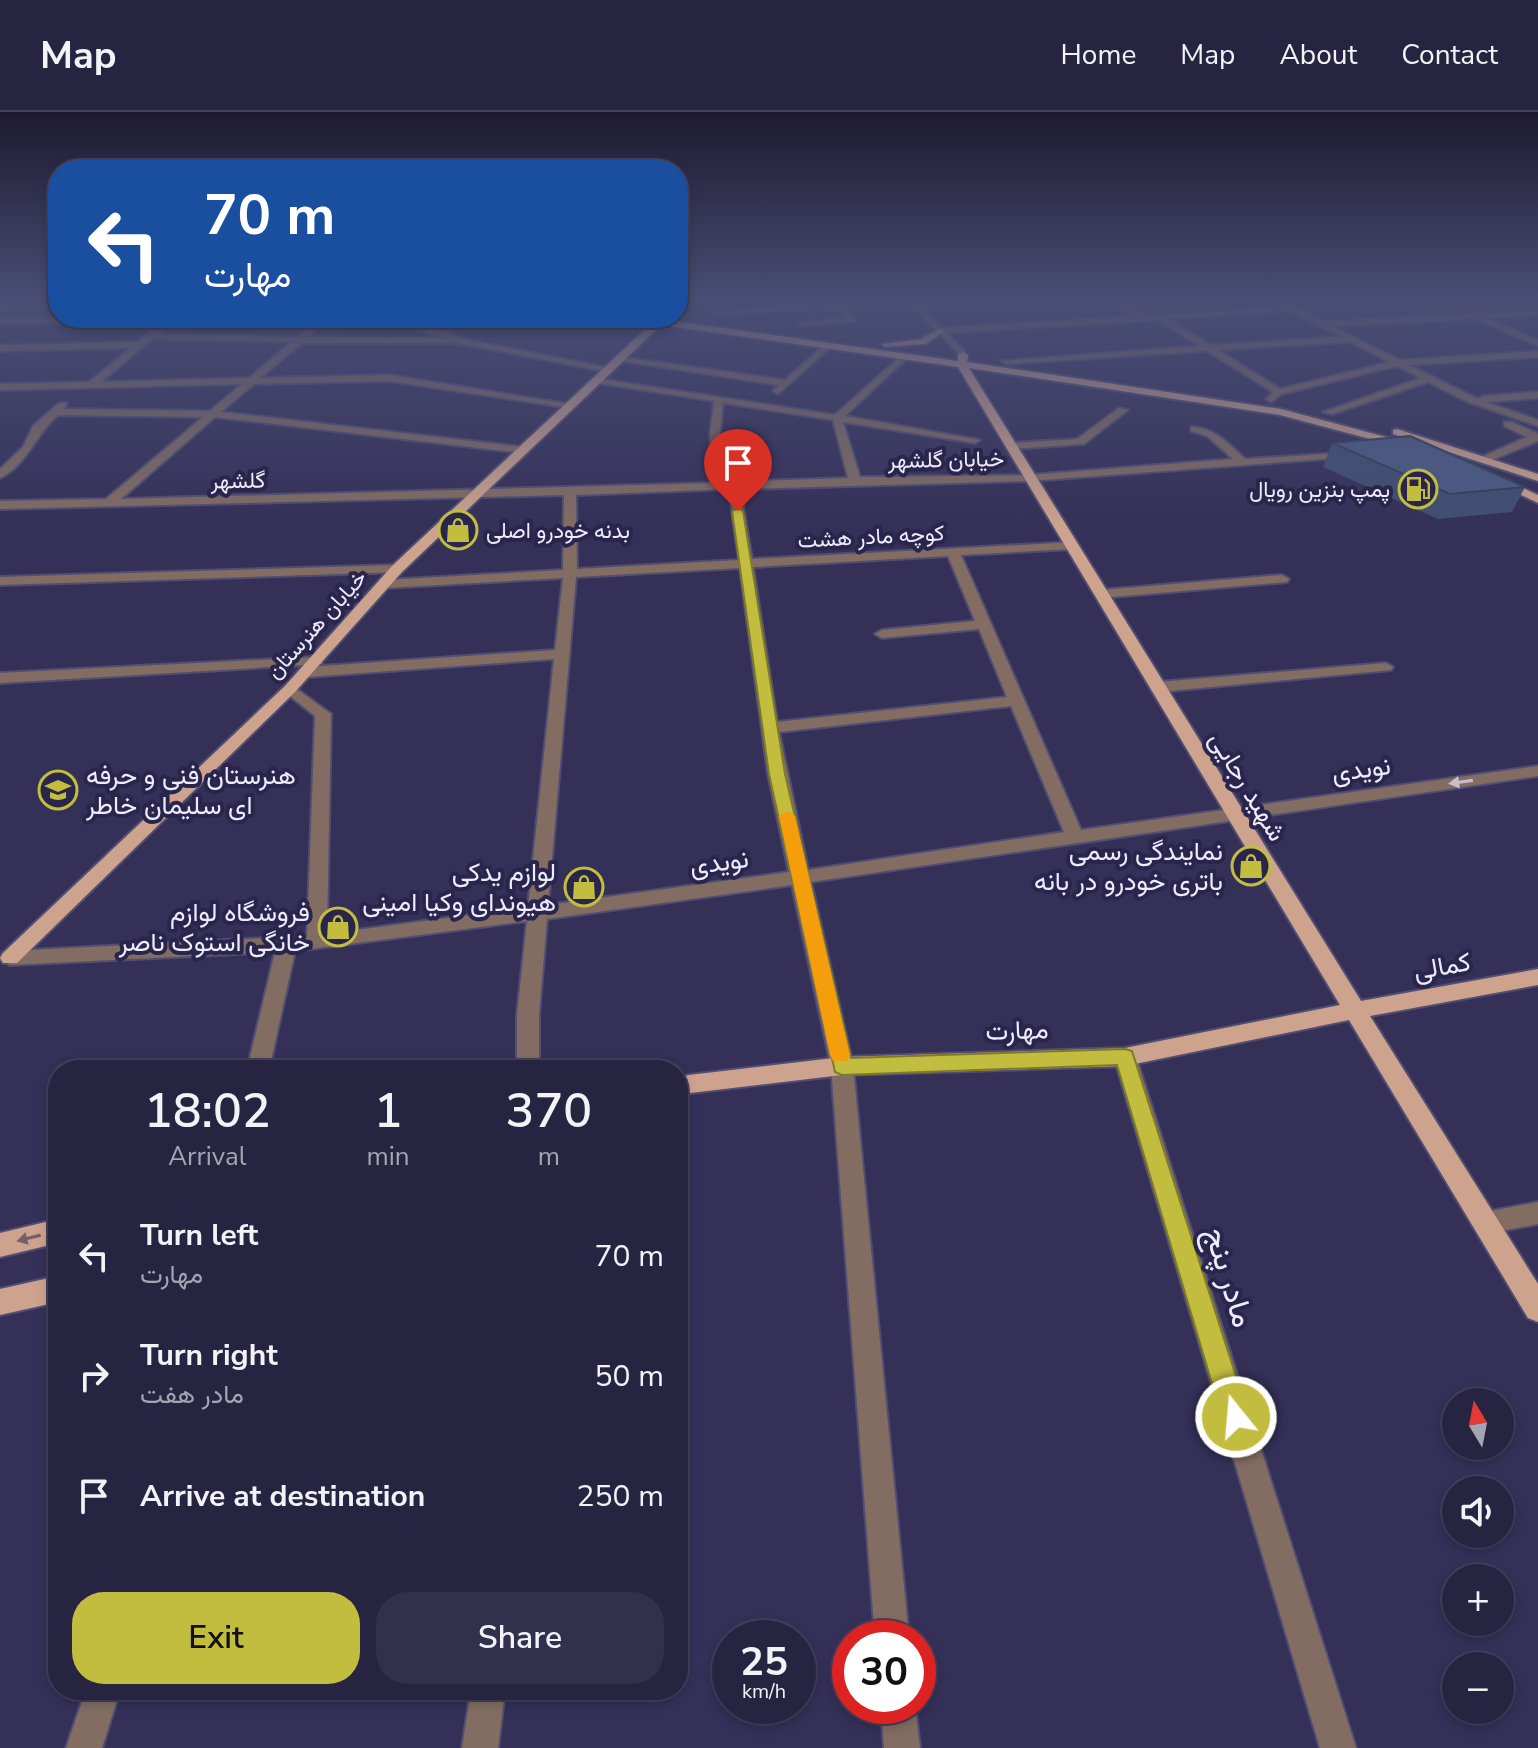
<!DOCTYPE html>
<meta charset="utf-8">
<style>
body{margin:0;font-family:"Nunito Sans",Vazirmatn,sans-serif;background:#33304d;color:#f1f3f6;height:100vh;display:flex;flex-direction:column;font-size:30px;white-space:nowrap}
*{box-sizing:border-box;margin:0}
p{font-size:26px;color:#a4a4b2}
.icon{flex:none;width:44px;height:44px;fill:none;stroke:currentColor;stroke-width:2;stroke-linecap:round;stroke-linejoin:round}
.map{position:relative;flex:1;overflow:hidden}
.sheet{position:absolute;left:48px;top:948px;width:640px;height:640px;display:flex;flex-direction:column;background:#272442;border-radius:32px;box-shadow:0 4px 12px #0003,0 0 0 2px #43415b}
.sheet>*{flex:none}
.banner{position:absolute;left:48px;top:48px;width:640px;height:168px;border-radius:32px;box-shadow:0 4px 12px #0003,0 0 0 2px #43415b;background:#1a4fa0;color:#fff;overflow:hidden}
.needle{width:52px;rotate:350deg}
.fabs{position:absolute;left:1442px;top:1276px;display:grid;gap:16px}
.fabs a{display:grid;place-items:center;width:72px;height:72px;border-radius:50%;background:#272442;box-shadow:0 4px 12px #0003,0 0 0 2px #43415b;font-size:40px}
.speed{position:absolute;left:712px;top:1508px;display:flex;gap:16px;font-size:40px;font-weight:700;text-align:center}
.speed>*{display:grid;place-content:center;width:104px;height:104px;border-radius:50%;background:#272442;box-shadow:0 4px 12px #0003,0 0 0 2px #43415b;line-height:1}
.speed small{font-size:20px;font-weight:400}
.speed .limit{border:12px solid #d22;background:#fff;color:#111}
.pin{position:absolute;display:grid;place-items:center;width:68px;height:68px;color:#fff;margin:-82px -34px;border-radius:50% 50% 50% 0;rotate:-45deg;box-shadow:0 0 8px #0007}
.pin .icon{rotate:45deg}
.me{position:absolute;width:88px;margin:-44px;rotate:343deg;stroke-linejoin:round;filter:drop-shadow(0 0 6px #0008)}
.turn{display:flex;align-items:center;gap:28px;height:168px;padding:0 24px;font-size:36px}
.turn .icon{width:104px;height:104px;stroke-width:2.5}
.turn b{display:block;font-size:56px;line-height:68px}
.eta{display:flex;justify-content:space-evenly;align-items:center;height:136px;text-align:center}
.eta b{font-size:48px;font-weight:600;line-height:56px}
.button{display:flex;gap:16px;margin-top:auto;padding:16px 24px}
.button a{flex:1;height:92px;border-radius:32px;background:#c2bd3f;color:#111;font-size:32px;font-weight:600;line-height:92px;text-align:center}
.button a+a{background:#33304d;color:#f1f3f6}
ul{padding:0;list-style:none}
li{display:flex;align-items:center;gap:24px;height:120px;padding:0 24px}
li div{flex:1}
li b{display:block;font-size:30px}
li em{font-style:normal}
header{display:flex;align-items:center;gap:48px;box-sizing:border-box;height:112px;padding:0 40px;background:#272442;border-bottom:2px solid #43415b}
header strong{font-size:38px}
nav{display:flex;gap:44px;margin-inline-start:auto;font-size:28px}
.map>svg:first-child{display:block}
</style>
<header>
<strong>Map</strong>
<nav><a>Home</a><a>Map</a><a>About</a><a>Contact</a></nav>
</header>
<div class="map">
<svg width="1538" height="1636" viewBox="0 0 1538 1636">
<rect width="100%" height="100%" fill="#343058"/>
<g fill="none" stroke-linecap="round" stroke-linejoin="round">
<defs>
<g id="minor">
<path d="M905 187H1001L919 193 942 216 1135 204 1109 187H1118L1146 204 1283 195 1277 191 1281 189 1323 209 1538 199V203L1487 206 1538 228V234L1476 207 1332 214 1400 248 1538 239V245L1409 253 1478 287 1483 284 1538 280V286L1486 290 1538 308V314L1468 290 1428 270 1332 302 1323 300 1421 266 1397 254 1282 282 1271 290 1266 287 1273 280 1207 239 1006 252 1001 249 1199 234 1158 208 947 221 968 243 963 246ZM1291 199 1341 225 1210 233 1168 207ZM1350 230 1389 250 1280 277 1218 238Z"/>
<polygon points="58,192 58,196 0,197 0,193"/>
<polygon points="840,192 856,205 856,209 802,214 798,211 846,205 838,197 718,202 714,200"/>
<path d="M0 206H176L158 222 297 225 320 206H329L307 225 445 226 381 206C408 206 435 214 459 226L614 257 609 260 457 231H302L260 266 389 263 575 293 570 296 389 269 254 272 221 300 523 335 528 338 523 341 215 305 121 387 713 371 710 322 714 289 597 271 594 266 835 303 904 241 907 246 845 304 980 328 975 331 843 310 860 365 1029 363 1233 347 1207 324 1191 319V315C1214 315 1229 332 1245 347L1356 340 1357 342 1352 345 1029 369 740 377 752 447 1076 430 1078 433 1072 437 961 443 1081 718 1538 654V664L811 770 853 954 909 1526H875L831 954 792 773 547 807 539 903V958H517V903L527 809 295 839 269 958H247L275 840 10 853 0 846 3 841 10 839 307 824 315 604 285 580 282 577 290 572 331 602 327 822 528 795 554 547 307 565 299 560 307 555 555 538 563 466 385 476 378 472 385 468 563 458 564 383 0 397V389L106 387 203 305 58 303C36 322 27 353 0 366V357L23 335 33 314 59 291H67L64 297 210 299 242 272 0 278V272L89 270 131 236 0 239V233L137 230 164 209 0 212ZM152 227 291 230 249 266 101 270ZM723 291 833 308 848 366 725 370 720 322ZM729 377 739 448 577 457 576 383ZM948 444 975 509 882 518 875 522 882 526 979 517 1007 585 777 610 753 455ZM740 456 768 662 789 760 548 793 576 465ZM1011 594 1064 720 808 758 779 620Z"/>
<polygon points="825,232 832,234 778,282 773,279 779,273 616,248 621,245 785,268"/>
<polygon points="1119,296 1128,298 1084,332 1011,337 1006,334 1011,331 1077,327"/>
<polygon points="1504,310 1512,310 1538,322 1538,329 1487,350 1479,350 1479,346 1527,325 1504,314"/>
<polygon points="397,453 404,457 402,460 0,473 0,465"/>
<polygon points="1282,463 1289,467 1287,470 1101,486 1094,482 1101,478"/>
<polygon points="317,545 322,546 322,552 0,571 0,561"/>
<polygon points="1386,551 1393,555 1391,558 1158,580 1150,575 1158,570"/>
<polygon points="1125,936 1133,939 1136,945 1356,1636 1320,1636 1114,945 1117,939"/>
<polygon points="1538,1090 1538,1112 1485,1122 1476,1118 1472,1110 1476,1102"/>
<polygon points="86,1578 120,1578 102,1636 66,1636"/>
<polygon points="471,1578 505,1578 498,1636 462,1636"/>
<polygon points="881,1594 915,1594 920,1636 884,1636"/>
</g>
<g id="major">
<polygon points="628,206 667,206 665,208 958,249 958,243 963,240 968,243 967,250 1281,297 1412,332 1412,336 1408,337 1280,303 969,256 1361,889 1538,857 1538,873 1370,904 1538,1172 1538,1210 1528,1206 1349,908 1125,954 842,963 690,981 678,985 678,966 689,963 842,945 1125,936 1340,893 958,255 661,213 402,460 295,580 17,851 3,851 0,846 3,841 285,574 392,454 652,211"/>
<polygon points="938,217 945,219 926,232 885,235 881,232 921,227"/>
<polygon points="1397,317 1538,362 1538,369 1393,322 1393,318"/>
<polygon points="1494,366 1502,366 1538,383 1538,391 1494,370"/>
<polygon points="58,1107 58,1131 0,1145 0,1121"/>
<polygon points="58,1164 58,1190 0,1203 0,1177"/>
</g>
</defs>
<!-- minor casing -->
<use href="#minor" stroke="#514e72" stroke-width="4"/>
<!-- major casing -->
<use href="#major" stroke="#514e72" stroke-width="4"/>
<!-- minor -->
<use href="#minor" fill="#836d63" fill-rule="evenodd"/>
<!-- major -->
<use href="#major" fill="#cea38e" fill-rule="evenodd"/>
</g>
<!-- wall -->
<polygon fill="#404f72" points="1332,331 1525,375 1512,400 1438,407 1323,355"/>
<!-- building -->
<polygon fill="#4b5c85" stroke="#34405d" stroke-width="2" points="1410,324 1525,375 1450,382 1332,331"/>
<!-- one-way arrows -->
<defs><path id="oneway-solid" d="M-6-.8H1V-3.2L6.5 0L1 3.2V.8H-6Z" transform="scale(2)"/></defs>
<use fill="#c7c0c6" href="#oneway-solid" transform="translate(1461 670) rotate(172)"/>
<use fill="#745e6a" href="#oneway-solid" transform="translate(29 1126) rotate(166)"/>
<!-- sky -->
<linearGradient id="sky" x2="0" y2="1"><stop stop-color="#1d1a30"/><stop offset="0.45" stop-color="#4a4e75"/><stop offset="1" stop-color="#4a4e75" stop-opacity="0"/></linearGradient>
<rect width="1538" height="416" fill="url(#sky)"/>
<!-- route -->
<polygon fill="#c2bd3f" stroke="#7e7b29" stroke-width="2" points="738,396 743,399 785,662 851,946 1125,937 1132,939 1249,1305 1245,1315 1236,1319 1226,1315 1222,1305 1117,953 842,963 835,960 769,662 732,399"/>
<!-- slow -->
<polygon fill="#f59e0b" points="787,699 795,704 850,943 847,949 833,949 830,943 779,704"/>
<!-- icons -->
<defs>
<symbol id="fuel-ring" viewBox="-11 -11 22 22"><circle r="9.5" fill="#2a254d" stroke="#c2bd3f" stroke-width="1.5"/><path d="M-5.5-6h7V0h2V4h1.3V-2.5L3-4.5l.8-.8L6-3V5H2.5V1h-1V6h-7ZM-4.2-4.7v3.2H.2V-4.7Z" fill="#c2bd3f"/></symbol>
<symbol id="shop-ring" viewBox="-11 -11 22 22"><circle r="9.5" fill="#2a254d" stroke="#c2bd3f" stroke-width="1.5"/><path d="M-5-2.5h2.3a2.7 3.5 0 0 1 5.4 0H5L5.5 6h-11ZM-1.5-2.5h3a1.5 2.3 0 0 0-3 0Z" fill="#c2bd3f"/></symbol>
<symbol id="school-ring" viewBox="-11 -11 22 22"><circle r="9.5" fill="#2a254d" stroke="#c2bd3f" stroke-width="1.5"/><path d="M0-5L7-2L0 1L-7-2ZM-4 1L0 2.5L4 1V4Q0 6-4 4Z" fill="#c2bd3f"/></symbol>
</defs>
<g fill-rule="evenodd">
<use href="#fuel-ring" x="1396" y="355" width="44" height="44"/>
<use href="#shop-ring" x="436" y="396" width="44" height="44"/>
<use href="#school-ring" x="36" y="656" width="44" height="44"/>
<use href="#shop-ring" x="1229" y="732" width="44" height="44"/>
<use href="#shop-ring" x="562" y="753" width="44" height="44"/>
<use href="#shop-ring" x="316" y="793" width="44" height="44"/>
</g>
<g text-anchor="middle" stroke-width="8" stroke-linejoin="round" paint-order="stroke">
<!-- far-street labels -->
<g font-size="22" fill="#ececfb" stroke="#2a254d">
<text transform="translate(946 347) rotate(-1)" y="8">خیابان گلشهر</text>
<text transform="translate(238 368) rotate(-1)" y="8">گلشهر</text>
<text transform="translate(871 424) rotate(-3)" y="8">کوچه مادر هشت</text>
<text transform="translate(316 512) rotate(-48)" y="8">خیابان هنرستان</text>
</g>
<!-- far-poi labels -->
<g font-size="22" fill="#ececfb" stroke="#2a254d" text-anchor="end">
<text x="1390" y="385">پمپ بنزین رویال</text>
<text x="486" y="426" text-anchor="start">بدنه خودرو اصلی</text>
</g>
<!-- street labels -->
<g font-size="26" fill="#ececfb" stroke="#2a254d">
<text transform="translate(1361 657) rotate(-8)" y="9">نویدی</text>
<text transform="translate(1248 674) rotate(59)" y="9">شهید رجایی</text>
<text transform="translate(719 750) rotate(-8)" y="9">نویدی</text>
<text transform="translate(1442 854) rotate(-10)" y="9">کمالی</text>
<text transform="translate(1017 918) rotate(-2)" y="9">مهارت</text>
</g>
<!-- poi labels -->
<g font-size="26" fill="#ececfb" stroke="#2a254d" text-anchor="end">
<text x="86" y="672" text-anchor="start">هنرستان فنی و حرفه<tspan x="86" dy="30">ای سلیمان خاطر</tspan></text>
<text x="1223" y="748">نمایندگی رسمی<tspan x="1223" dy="30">باتری خودرو در بانه</tspan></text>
<text x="556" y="769">لوازم یدکى<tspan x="556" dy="30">هیونداى وکیا امینى</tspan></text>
<text x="310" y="809">فروشگاه لوازم<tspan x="310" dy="30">خانگى استوک ناصر</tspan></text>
</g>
<!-- near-street labels -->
<g font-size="32" fill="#ececfb" stroke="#2a254d">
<text transform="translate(1230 1165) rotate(73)" y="11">مادر پنج</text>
</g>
</g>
</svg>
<div class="fabs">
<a><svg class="needle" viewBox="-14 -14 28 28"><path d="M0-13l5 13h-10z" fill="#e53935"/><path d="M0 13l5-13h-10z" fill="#a4a4b2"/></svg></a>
<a><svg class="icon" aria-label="sound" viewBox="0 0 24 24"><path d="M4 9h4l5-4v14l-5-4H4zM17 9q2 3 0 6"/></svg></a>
<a>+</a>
<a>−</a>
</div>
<div class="speed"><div>25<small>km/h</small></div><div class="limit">30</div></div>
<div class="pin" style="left:738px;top:399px;background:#d93025"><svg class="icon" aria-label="arrive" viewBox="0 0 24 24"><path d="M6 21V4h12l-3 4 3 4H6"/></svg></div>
<svg class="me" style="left:1236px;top:1305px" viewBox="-20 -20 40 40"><circle r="17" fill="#c2bd3f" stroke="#fff" stroke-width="3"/><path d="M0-11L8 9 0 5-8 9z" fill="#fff"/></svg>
<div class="banner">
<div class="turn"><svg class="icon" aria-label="left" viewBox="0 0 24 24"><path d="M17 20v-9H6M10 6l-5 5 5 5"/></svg><div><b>70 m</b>مهارت</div></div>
</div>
<section class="sheet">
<div class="eta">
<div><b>18:02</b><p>Arrival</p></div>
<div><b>1</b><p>min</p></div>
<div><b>370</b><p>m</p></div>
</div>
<ul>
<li><svg class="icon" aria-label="left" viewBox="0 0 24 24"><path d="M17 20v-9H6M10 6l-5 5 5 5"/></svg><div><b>Turn left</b><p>مهارت</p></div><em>70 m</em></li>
<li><svg class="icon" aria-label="right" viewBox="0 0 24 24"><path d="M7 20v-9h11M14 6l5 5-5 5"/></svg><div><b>Turn right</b><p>مادر هفت</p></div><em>50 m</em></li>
<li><svg class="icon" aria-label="arrive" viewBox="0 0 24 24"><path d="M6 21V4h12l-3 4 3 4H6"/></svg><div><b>Arrive at destination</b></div><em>250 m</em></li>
</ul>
<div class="button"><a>Exit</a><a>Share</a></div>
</section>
</div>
